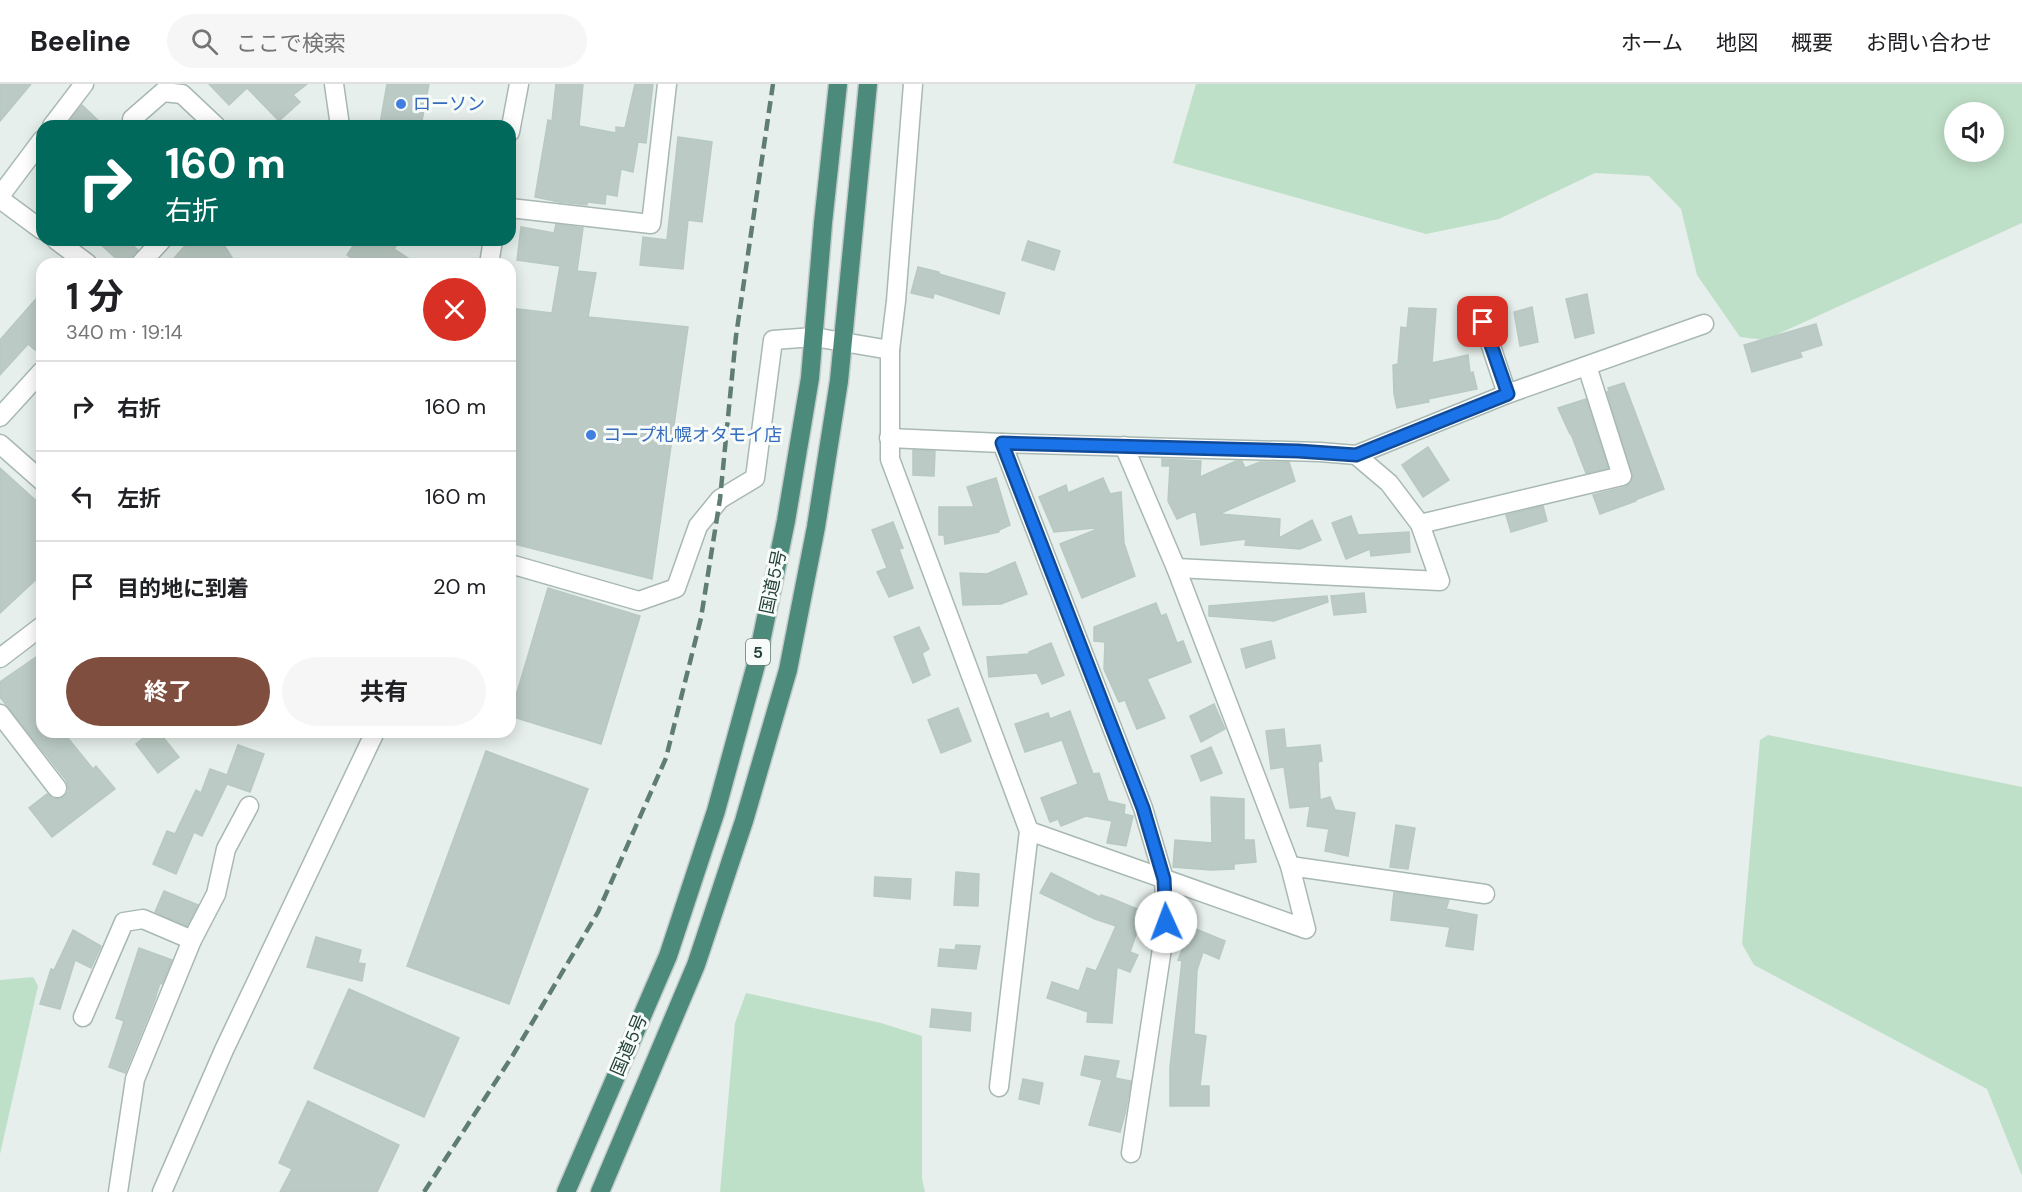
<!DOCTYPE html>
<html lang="ja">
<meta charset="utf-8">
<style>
body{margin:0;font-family:"DM Sans","Noto Sans JP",sans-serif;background:#f6f6f6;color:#202124;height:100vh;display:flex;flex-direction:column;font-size:22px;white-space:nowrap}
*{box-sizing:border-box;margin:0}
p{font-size:20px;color:#757577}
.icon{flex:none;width:33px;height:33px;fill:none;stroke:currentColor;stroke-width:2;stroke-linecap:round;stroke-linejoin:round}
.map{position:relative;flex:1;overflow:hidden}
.sheet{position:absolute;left:36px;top:174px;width:480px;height:480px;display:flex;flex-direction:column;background:#fff;border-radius:18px;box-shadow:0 3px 15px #0003}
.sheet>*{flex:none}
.hud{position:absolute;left:36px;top:36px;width:480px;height:126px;border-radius:18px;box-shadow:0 3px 15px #0003;background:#00695c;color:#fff;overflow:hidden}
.buttons{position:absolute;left:1944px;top:18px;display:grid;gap:12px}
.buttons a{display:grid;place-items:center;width:60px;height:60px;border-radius:50%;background:#fff;box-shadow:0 3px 15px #0003;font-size:30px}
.pin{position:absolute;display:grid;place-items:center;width:51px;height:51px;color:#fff;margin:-26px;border-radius:12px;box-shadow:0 3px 9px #0006}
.me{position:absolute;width:66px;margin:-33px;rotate:358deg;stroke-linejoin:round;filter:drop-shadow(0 0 4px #0008)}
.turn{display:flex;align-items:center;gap:21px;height:126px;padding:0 30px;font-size:27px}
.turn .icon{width:78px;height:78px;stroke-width:2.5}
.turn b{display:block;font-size:42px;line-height:51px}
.round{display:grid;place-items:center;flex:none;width:63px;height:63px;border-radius:32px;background:#f6f6f6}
.headline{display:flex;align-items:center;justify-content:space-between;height:102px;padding:0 30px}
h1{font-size:36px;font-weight:700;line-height:45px}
.button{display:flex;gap:12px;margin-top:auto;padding:12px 30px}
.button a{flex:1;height:69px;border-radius:36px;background:#7f4e3f;color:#fff;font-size:24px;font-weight:700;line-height:69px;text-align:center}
.button a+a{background:#f6f6f6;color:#202124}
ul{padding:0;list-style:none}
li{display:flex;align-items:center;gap:18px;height:90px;padding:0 30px;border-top:2px solid #e0e0e0}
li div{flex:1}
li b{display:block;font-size:22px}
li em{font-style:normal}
header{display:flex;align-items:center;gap:36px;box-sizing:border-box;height:84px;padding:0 30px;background:#fff;border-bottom:2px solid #e0e0e0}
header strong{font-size:28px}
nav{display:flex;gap:33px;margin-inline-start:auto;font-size:21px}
.search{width:420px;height:54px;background:#f6f6f6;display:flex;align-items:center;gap:15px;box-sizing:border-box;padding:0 21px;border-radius:33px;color:#757577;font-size:22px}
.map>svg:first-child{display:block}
</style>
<header>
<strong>Beeline</strong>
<div class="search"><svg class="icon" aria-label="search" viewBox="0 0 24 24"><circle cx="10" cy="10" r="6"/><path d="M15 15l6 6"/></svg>ここで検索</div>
<nav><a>ホーム</a><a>地図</a><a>概要</a><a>お問い合わせ</a></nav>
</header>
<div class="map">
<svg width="2022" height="1108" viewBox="0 0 2022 1108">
<rect width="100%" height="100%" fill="#e6efeb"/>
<!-- green -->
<g fill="#bfe0c8" fill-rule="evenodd">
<path d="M1196 0H2022V139L1765 256 1740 253 1697 191 1681 125 1649 92 1595 89 1499 135 1426 150 1173 79ZM1954 28H1994V68H1954Z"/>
<polygon points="1768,651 2022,703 2022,1092 1987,1005 1754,881 1742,860 1760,656"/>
<polygon points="33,893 38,902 0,1070 0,896"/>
<polygon points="746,909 881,939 922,952 922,1095 925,1108 720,1108 735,939"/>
</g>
<!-- building -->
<g fill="#bbcac4" stroke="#b8c9c2" stroke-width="1.5">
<polygon points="0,0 31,0 0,37"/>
<polygon points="209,0 307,0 293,11 300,18 279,37 247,4 229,21"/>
<polygon points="387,0 429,0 421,42 391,42 380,40"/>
<polygon points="556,0 583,0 579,42 616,49 616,43 625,44 635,0 653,0 646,59 638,58 633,88 621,85 617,112 606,110 605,120 587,118 587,121 559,118 535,113 548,36 552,37"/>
<polygon points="82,21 104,42 66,42"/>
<polygon points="678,53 712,58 702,138 688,136 683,185 640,181 643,153 667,156"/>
<polygon points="556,140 583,144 577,187 596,189 588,233 688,243 652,495 510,459 510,224 552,229 560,182 517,176 521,143 554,149"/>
<polygon points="96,156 127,156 138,166 131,173 129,180 122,180"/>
<polygon points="190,156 221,156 236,180 169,180"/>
<polygon points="357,156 400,156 394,165 417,180 361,180 347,171"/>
<polygon points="1028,157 1060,167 1054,186 1022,176"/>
<polygon points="918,183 939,188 939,190 1005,209 999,230 934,209 933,214 911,209"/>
<polygon points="42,208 42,258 35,266 28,260 0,291 0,256"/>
<polygon points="1587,210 1594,249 1575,254 1566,215"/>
<polygon points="1532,223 1538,258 1520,262 1514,228"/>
<polygon points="1409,224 1436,225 1432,279 1468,271 1470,289 1473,288 1477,305 1428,315 1429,318 1397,324 1394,310 1393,281 1398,280 1401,243 1407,244"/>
<polygon points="1816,240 1822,261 1800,268 1802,273 1752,288 1744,261"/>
<polygon points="1624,299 1664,405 1635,416 1636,417 1600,430 1593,411 1625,403 1630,399 1633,394 1607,308 1609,307 1608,304"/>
<polygon points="1586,315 1608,384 1586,389 1571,350 1570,350 1558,324"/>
<polygon points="1428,363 1449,396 1423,413 1402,381"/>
<polygon points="913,366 935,367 934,392 913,391"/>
<polygon points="1162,375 1201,377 1200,393 1236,377 1242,377 1245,384 1260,378 1289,378 1295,397 1219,430 1280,435 1279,454 1312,436 1321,456 1300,465 1245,461 1246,455 1201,461 1196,427 1177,435 1168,417 1170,382 1162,382"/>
<polygon points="0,384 42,422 42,490 0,529"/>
<polygon points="996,394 1010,441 999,446 999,448 945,460 944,451 939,451 939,423 974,423 967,403"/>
<polygon points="1103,394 1110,410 1121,408 1124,459 1135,492 1082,514 1060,460 1095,446 1095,444 1054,448 1039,413 1066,401 1068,409"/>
<polygon points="1543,422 1547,437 1511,448 1506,431"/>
<polygon points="1351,432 1358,451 1409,448 1410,468 1371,472 1370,465 1346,475 1332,439"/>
<polygon points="893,438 903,464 899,465 913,504 889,513 877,488 887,484 872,446"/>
<polygon points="1015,478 1027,510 1001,520 963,521 960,489 987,490"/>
<polygon points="548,504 640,532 601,660 510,632"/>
<polygon points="1364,509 1366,528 1334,531 1331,512"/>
<polygon points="1327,512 1328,518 1274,537 1209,532 1209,522"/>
<polygon points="1156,519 1161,532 1166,530 1177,559 1183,557 1191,578 1147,595 1165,634 1137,645 1125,616 1119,618 1104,585 1105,558 1094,557 1094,543"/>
<polygon points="919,543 929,565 922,569 930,591 913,599 894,553"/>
<polygon points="1271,557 1275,574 1246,584 1241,565"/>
<polygon points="1051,559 1064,591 1042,600 1037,589 989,593 987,573 1029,570 1029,568"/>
<polygon points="42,569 41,648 63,648 93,685 96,682 115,705 52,753 29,724 47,710 53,715 63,713 68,708 68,702 66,696 0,613 0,598"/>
<polygon points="1214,620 1225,645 1201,658 1190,632"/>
<polygon points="958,624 971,657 941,669 928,636"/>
<polygon points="1070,627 1093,690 1099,689 1108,717 1125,721 1124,730 1133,732 1126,762 1107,759 1112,737 1086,732 1061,742 1058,735 1050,738 1041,714 1078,700 1062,656 1025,668 1015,640 1048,629 1050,635"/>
<polygon points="1284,645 1286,664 1320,661 1322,677 1318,678 1320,716 1330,713 1335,726 1355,729 1348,772 1325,767 1329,745 1307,742 1310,722 1290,724 1284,683 1271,685 1266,647"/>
<polygon points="151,648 159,648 179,673 158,689 136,660"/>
<polygon points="238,661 264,670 250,708 227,700 202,752 194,748 176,790 153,780 167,747 175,750 196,706 201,709 210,685 227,691"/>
<polygon points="1211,663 1222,689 1201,697 1191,672"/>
<polygon points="486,667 588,705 509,920 407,882"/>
<polygon points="1211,713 1244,715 1244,756 1254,756 1256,778 1234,780 1234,785 1211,786 1173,783 1175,756 1212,759"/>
<polygon points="1396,741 1415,744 1408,785 1390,783"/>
<polygon points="956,788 979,790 978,822 954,821"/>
<polygon points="1051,789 1100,813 1101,811 1113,815 1144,828 1130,868 1138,871 1130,888 1117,883 1112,939 1087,938 1088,928 1047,914 1052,898 1079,907 1087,884 1096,887 1116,842 1095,835 1040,809"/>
<polygon points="875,793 911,795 910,815 874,812"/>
<polygon points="164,807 198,821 187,842 155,828"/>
<polygon points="1394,808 1449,816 1446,825 1477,831 1473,866 1446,862 1450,843 1391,836"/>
<polygon points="1191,843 1225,857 1219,875 1203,868 1197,886 1194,950 1206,952 1200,1002 1209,1002 1209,1022 1170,1022 1170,983 1182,877 1178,876 1183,864 1185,847 1190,847"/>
<polygon points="73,846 101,862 91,884 75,876 60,925 40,920 51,885 54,886"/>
<polygon points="316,853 361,866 358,879 365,880 362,897 307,883"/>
<polygon points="956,861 980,862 976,885 938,882 940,865 955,866"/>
<polygon points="139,864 172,876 162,900 160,899 154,918 125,989 109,983 124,937 116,934"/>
<polygon points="349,905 459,954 424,1033 314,984"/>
<polygon points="932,925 971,929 970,947 930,943"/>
<polygon points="1085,972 1119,977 1115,994 1131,997 1125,1030 1120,1048 1089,1041 1102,996 1081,991"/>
<polygon points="1023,995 1043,999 1039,1020 1019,1015"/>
<polygon points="308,1017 399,1061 377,1108 280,1108 292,1085 279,1079"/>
</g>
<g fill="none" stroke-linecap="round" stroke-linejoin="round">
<defs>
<g id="minor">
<polyline points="913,0 896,217 890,266 890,375 1029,747 1306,845 1290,782 1176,484 1124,362"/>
<polyline points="132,35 163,8 182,10 216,42"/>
<polyline points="52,42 84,0"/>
<polyline points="0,112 42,56"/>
<polyline points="0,115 42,146"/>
<polyline points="510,124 651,140 667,0"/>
<polyline points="56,156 88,180"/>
<polyline points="1483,238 1507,310"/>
<polyline points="889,354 1002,359 1320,368 1356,371 1507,310 1704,240"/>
<polyline points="1002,359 1143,724 1164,795 1166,838 1131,1069"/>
<polyline points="0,360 42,397"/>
<polyline points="1420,440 1622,392 1587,282"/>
<polyline points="510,480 639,517 676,504 698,442 720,415 755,394 773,256 814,253 890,266"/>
<polyline points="1176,484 1440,497 1420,440 1389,399 1356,371"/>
<polyline points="0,574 42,542"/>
<polyline points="0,630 57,704"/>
<polyline points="1290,782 1485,810"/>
<polyline points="83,933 124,838 143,835 192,856"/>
<polyline points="999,1003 1029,747"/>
<polyline points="118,1108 135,995 192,856 216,810 226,765 249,722"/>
</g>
<g id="tertiary">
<polyline points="334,0 340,42"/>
<polyline points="510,48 519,0"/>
<polyline points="140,180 162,156"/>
<polyline points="489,180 493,156"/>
<polyline points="0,333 42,287"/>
<polyline points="162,1108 224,966 375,648"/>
</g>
<g id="trunk">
<polyline points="566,1108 668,872 716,727 757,577 786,437 810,294 823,139 838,0"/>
<polyline points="600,1108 696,881 744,737 788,586 816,443 839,297 868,0"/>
</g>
</defs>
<!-- minor casing -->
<use href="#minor" stroke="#a8b8b2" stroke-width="21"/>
<!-- tertiary casing -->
<use href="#tertiary" stroke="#a8b8b2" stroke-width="21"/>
<!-- trunk casing -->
<use href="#trunk" stroke="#c2cac8" stroke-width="21"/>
<!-- minor -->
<use href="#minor" stroke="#fff" stroke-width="18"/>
<!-- tertiary -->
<use href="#tertiary" stroke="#fff" stroke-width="18"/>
<!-- trunk -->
<use href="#trunk" stroke="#4c8a7c" stroke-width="18"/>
<!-- rail -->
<polyline stroke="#5f7d75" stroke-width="4.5" stroke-dasharray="12 6" stroke-linecap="butt" points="424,1108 513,971 598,828 666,674 701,534 720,415 736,252 773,0"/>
</g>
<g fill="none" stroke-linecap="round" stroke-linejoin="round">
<defs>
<polyline id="route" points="1166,838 1164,795 1143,724 1002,359 1298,367 1356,371 1508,310 1483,238"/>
</defs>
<!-- route casing -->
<use href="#route" stroke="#114b97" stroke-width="15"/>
<!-- route -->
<use href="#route" stroke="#1a73e8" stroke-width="10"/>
</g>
<!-- markers -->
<g fill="#3f7fe0" stroke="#f7fbf9" stroke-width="2">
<circle cx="401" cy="20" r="6"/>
<circle cx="591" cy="351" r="6"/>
</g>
<g text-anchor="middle" stroke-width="6" stroke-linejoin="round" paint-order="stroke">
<!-- shield labels -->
<rect fill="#f7fbf9" stroke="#637a73" stroke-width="1.5" x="746" y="555" width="24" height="26" rx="4.5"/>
<g font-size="16" font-weight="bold" fill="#24423a">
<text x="758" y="574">5</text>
</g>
<!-- shop labels -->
<g font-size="18" fill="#366cbe" stroke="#f7fbf9" text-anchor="start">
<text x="413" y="26">ローソン</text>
<text x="603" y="357">コープ札幌オタモイ店</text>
</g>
<!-- street labels -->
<g font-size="18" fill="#24423a" stroke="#f7fbf9">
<text transform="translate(773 498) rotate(-78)" y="6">国道5号</text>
<text transform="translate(629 961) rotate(-67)" y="6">国道5号</text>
</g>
</g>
</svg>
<div class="buttons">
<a><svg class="icon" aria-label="sound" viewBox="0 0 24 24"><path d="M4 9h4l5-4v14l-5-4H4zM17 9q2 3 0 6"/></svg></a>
</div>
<div class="pin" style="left:1483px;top:238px;background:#d93025"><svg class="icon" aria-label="arrive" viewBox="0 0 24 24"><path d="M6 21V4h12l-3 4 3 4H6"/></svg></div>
<svg class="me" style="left:1166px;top:838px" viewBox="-20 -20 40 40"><circle r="19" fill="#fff"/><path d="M0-13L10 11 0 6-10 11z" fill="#1a73e8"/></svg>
<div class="hud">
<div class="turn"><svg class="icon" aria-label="right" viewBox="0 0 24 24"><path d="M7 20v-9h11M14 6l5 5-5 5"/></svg><div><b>160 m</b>右折</div></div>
</div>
<section class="sheet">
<div class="headline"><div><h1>1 分</h1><p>340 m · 19:14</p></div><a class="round" style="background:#d93025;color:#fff"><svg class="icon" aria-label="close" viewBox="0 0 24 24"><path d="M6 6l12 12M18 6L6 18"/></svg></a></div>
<ul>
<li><svg class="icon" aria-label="right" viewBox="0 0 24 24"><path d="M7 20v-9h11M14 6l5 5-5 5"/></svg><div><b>右折</b></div><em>160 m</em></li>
<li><svg class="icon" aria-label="left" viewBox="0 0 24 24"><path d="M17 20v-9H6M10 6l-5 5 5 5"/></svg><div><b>左折</b></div><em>160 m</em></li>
<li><svg class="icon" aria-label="arrive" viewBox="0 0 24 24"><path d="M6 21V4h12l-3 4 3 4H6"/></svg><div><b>目的地に到着</b></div><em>20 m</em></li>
</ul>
<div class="button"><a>終了</a><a>共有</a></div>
</section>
</div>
